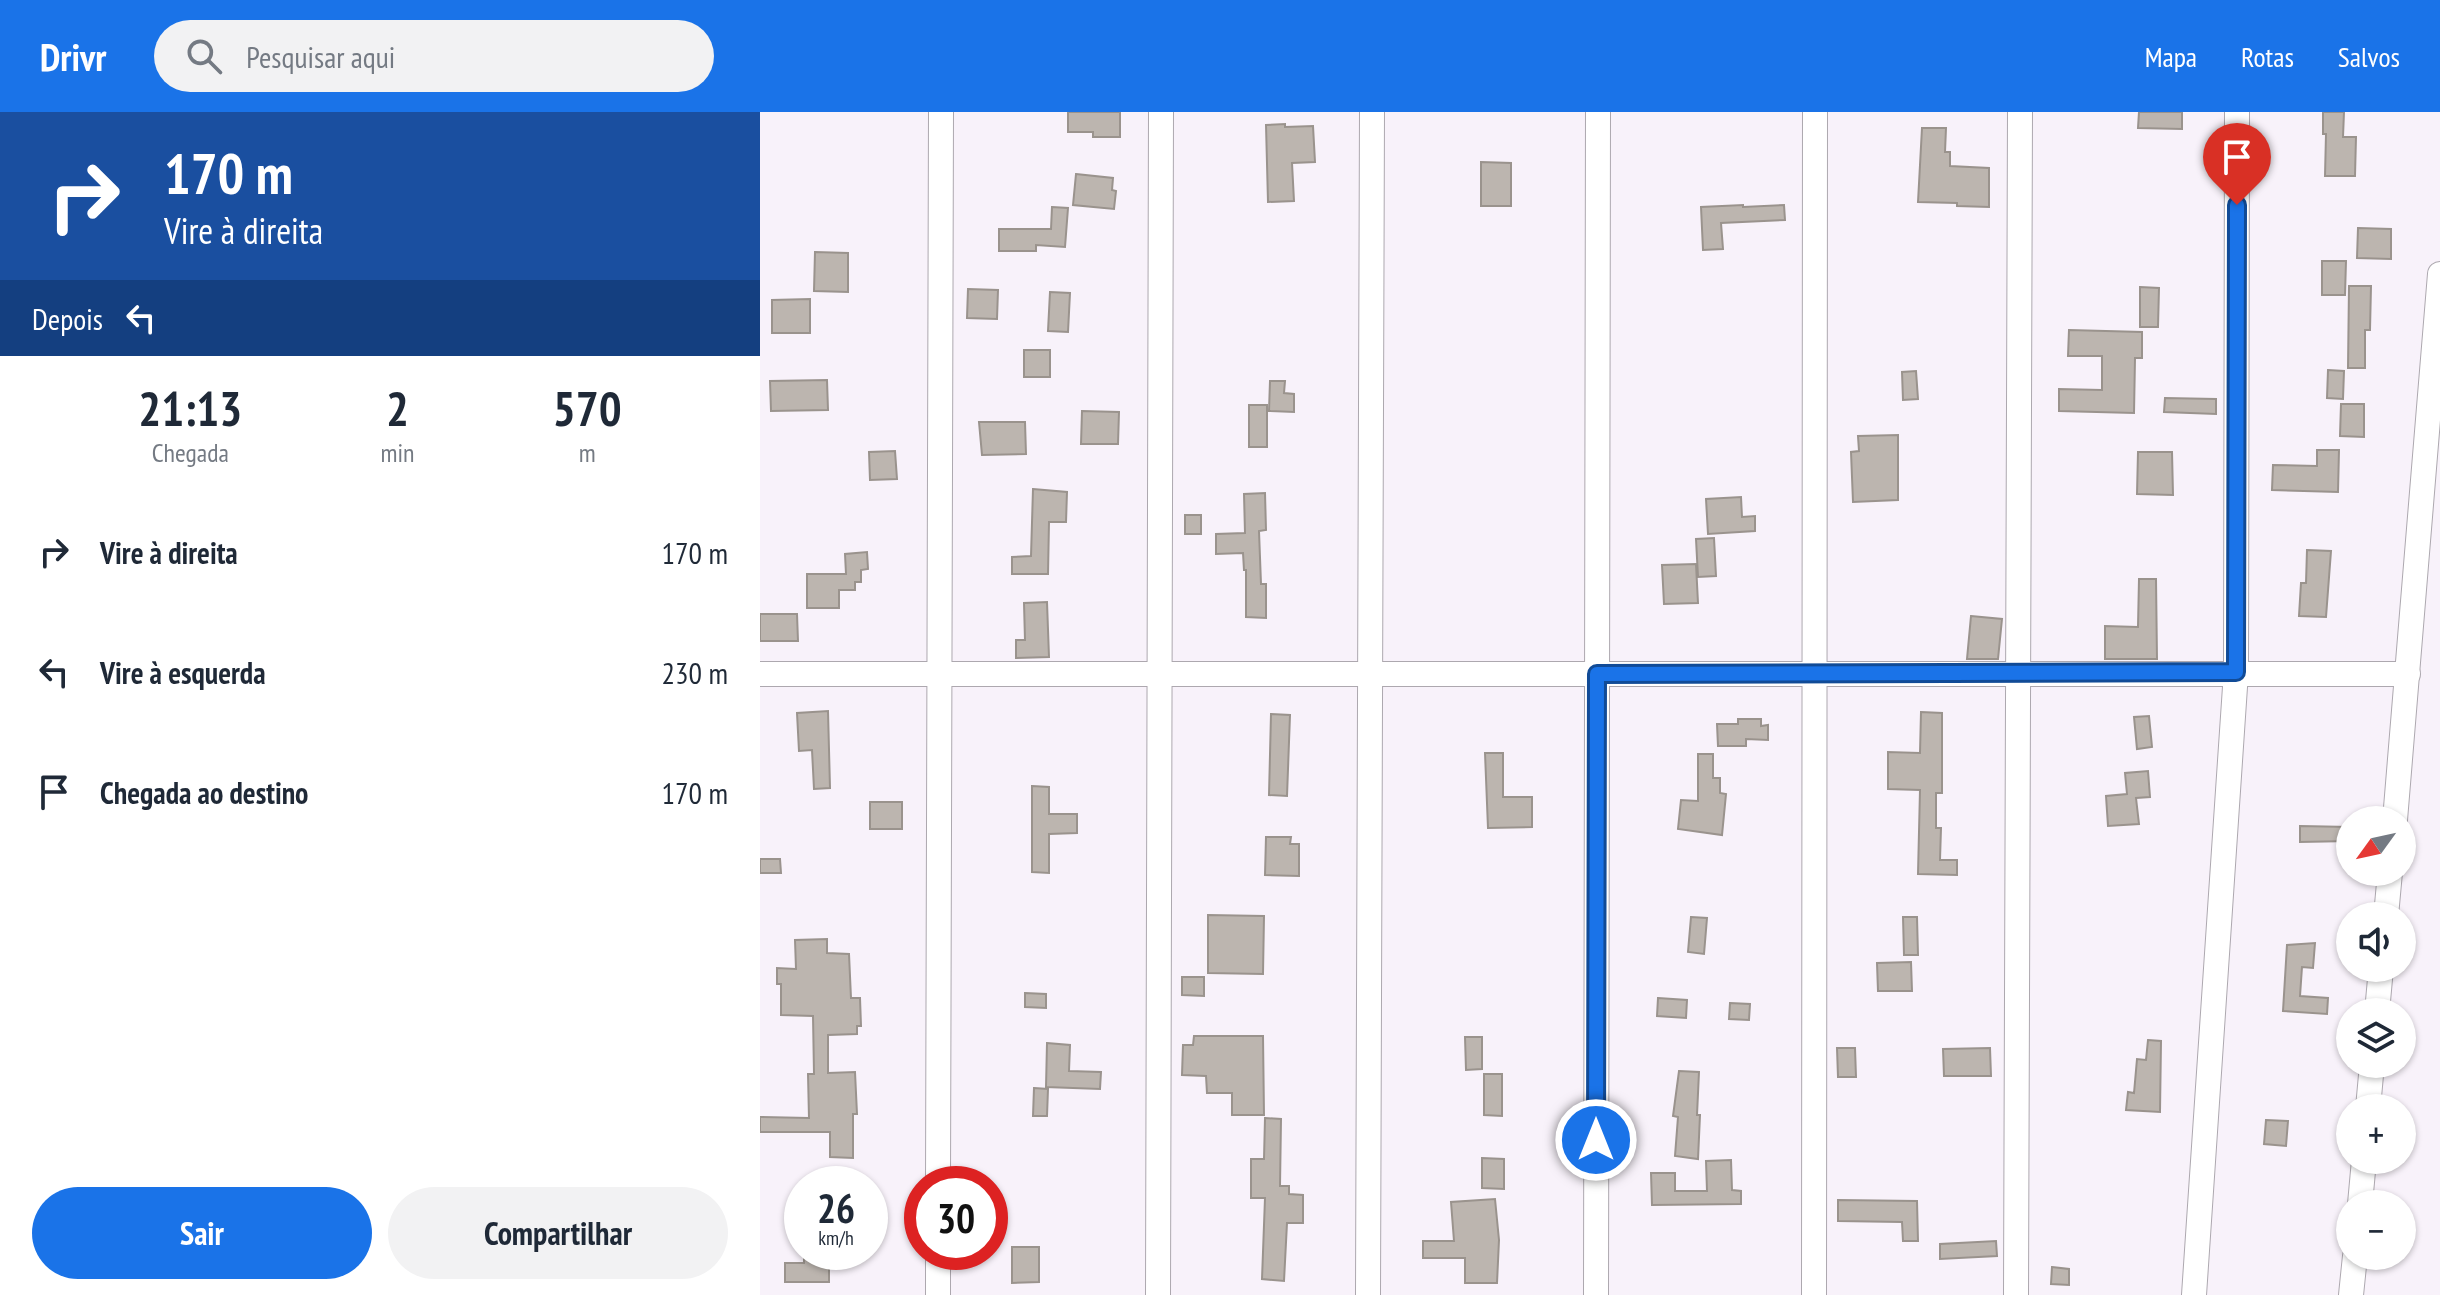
<!DOCTYPE html>
<html lang="pt">
<meta charset="utf-8">
<style>
body{margin:0;font-family:"PT Sans Narrow",sans-serif;background:#f2f2f3;color:#1f2937;height:100vh;display:flex;flex-direction:column;font-size:30px;white-space:nowrap}
*{box-sizing:border-box;margin:0}
p{font-size:26px;color:#747a83}
.icon{flex:none;width:44px;height:44px;fill:none;stroke:currentColor;stroke-width:2;stroke-linecap:round;stroke-linejoin:round}
.map{position:relative;flex:1;overflow:hidden}
.side{display:flex;flex-direction:column;background:#fff;width:760px}
.side>*{flex:none}
.banner{background:#1a4fa0;color:#fff;overflow:hidden}
.needle{width:52px;rotate:237deg}
.fabs{position:absolute;left:1576px;top:694px;display:grid;gap:16px}
.fabs a{display:grid;place-items:center;width:80px;height:80px;border-radius:50%;background:#fff;box-shadow:0 2px 6px #0004;font-size:40px}
.speed{position:absolute;left:24px;top:1054px;display:flex;gap:16px;font-size:40px;font-weight:700;text-align:center}
.speed>*{display:grid;place-content:center;width:104px;height:104px;border-radius:50%;background:#fff;box-shadow:0 2px 6px #0004;line-height:1}
.speed small{font-size:20px;font-weight:400}
.speed .limit{border:12px solid #d22;background:#fff;color:#111}
.pin{position:absolute;display:grid;place-items:center;width:68px;height:68px;color:#fff;margin:-82px -34px;border-radius:50% 50% 50% 0;rotate:-45deg;box-shadow:0 0 8px #0007}
.pin .icon{rotate:45deg}
.me{position:absolute;width:88px;margin:-44px;rotate:0deg;stroke-linejoin:round;filter:drop-shadow(0 0 6px #0008)}
.turn{display:flex;align-items:center;gap:28px;height:168px;padding:0 32px;font-size:36px}
.turn .icon{width:104px;height:104px;stroke-width:2.5}
.turn b{display:block;font-size:56px;line-height:68px}
.then{display:flex;align-items:center;height:76px;padding:0 32px;background:#0003;gap:16px;font-size:30px}
.eta{display:flex;justify-content:space-evenly;align-items:center;height:136px;text-align:center}
.eta b{font-size:48px;font-weight:700;line-height:56px}
.button{display:flex;gap:16px;margin-top:auto;padding:16px 32px}
.button a{flex:1;height:92px;border-radius:48px;background:#1a73e8;color:#fff;font-size:32px;font-weight:700;line-height:92px;text-align:center}
.button a+a{background:#f2f2f3;color:#1f2937}
ul{padding:0;list-style:none}
li{display:flex;align-items:center;gap:24px;height:120px;padding:0 32px}
li div{flex:1}
li b{display:block;font-size:30px}
li em{font-style:normal}
header{display:flex;align-items:center;gap:48px;box-sizing:border-box;height:112px;padding:0 40px;background:#1a73e8;color:#fff}
header strong{font-size:38px}
nav{display:flex;gap:44px;margin-inline-start:auto;font-size:28px}
.search{width:560px;height:72px;background:#f2f2f3;display:flex;align-items:center;gap:20px;box-sizing:border-box;padding:0 28px;border-radius:44px;color:#747a83;font-size:30px}
main{display:flex;flex:1;min-height:0}
.map>svg:first-child{display:block}
</style>
<header>
<strong>Drivr</strong>
<div class="search"><svg class="icon" aria-label="search" viewBox="0 0 24 24"><circle cx="10" cy="10" r="6"/><path d="M15 15l6 6"/></svg>Pesquisar aqui</div>
<nav><a>Mapa</a><a>Rotas</a><a>Salvos</a></nav>
</header>
<main>
<section class="side">
<div class="banner">
<div class="turn"><svg class="icon" aria-label="right" viewBox="0 0 24 24"><path d="M7 20v-9h11M14 6l5 5-5 5"/></svg><div><b>170 m</b>Vire à direita</div></div>
<div class="then">Depois<svg class="icon" aria-label="left" viewBox="0 0 24 24"><path d="M17 20v-9H6M10 6l-5 5 5 5"/></svg></div>
</div>
<div class="eta">
<div><b>21:13</b><p>Chegada</p></div>
<div><b>2</b><p>min</p></div>
<div><b>570</b><p>m</p></div>
</div>
<ul>
<li><svg class="icon" aria-label="right" viewBox="0 0 24 24"><path d="M7 20v-9h11M14 6l5 5-5 5"/></svg><div><b>Vire à direita</b></div><em>170 m</em></li>
<li><svg class="icon" aria-label="left" viewBox="0 0 24 24"><path d="M17 20v-9H6M10 6l-5 5 5 5"/></svg><div><b>Vire à esquerda</b></div><em>230 m</em></li>
<li><svg class="icon" aria-label="arrive" viewBox="0 0 24 24"><path d="M6 21V4h12l-3 4 3 4H6"/></svg><div><b>Chegada ao destino</b></div><em>170 m</em></li>
</ul>
<div class="button"><a>Sair</a><a>Compartilhar</a></div>
</section>
<div class="map">
<svg width="1680" height="1183" viewBox="0 0 1680 1183">
<rect width="100%" height="100%" fill="#f8f2fa"/>
<!-- building -->
<g fill="#bcb5af" stroke="#9a938d" stroke-width="2">
<polygon points="308,0 360,0 360,25 333,25 333,20 308,20"/>
<polygon points="1379,0 1422,0 1422,17 1378,16"/>
<polygon points="1563,0 1584,0 1583,25 1596,25 1595,64 1565,64 1566,22 1563,22"/>
<polygon points="525,12 525,15 553,14 555,50 532,51 534,89 508,90 506,13"/>
<polygon points="1162,16 1186,16 1185,40 1190,40 1190,54 1229,56 1229,95 1197,94 1197,91 1158,90"/>
<polygon points="721,50 751,51 751,94 721,94"/>
<polygon points="316,62 353,66 352,78 356,79 354,97 313,93"/>
<polygon points="983,93 983,95 1024,93 1025,108 961,111 963,137 943,138 941,95"/>
<polygon points="292,95 308,96 305,135 276,133 276,139 239,139 239,117 291,117"/>
<polygon points="1598,116 1631,117 1631,147 1597,146"/>
<polygon points="55,140 88,141 88,180 54,179"/>
<polygon points="1562,149 1586,149 1585,183 1562,183"/>
<polygon points="1589,174 1611,174 1610,218 1605,218 1605,256 1588,256"/>
<polygon points="1380,175 1399,176 1398,215 1380,215"/>
<polygon points="208,177 238,178 237,207 207,206"/>
<polygon points="290,180 310,181 308,220 288,219"/>
<polygon points="50,187 50,221 12,221 12,188"/>
<polygon points="1309,218 1382,220 1382,246 1375,246 1374,301 1299,299 1299,277 1342,278 1342,244 1308,244"/>
<rect x="264" y="238" width="26" height="27"/>
<polygon points="1568,258 1584,259 1583,287 1567,286"/>
<polygon points="1156,259 1158,287 1143,288 1142,260"/>
<polygon points="67,268 68,298 11,299 10,269"/>
<polygon points="510,269 525,269 524,281 534,282 534,300 509,299"/>
<polygon points="1405,286 1456,287 1456,302 1404,300"/>
<polygon points="1581,292 1604,292 1604,325 1580,324"/>
<rect x="489" y="293" width="18" height="42"/>
<polygon points="322,299 359,300 358,332 321,332"/>
<polygon points="219,310 265,310 266,342 222,343"/>
<polygon points="1138,323 1138,388 1093,390 1091,340 1099,339 1098,324"/>
<polygon points="1557,338 1579,338 1578,380 1512,378 1513,353 1557,354"/>
<polygon points="135,339 137,367 110,368 109,340"/>
<polygon points="1378,340 1412,340 1413,383 1377,382"/>
<polygon points="273,377 307,380 306,410 289,410 288,462 252,462 252,445 271,444"/>
<polygon points="505,381 506,418 499,419 501,472 506,472 506,506 486,505 486,458 484,458 483,441 456,442 456,422 485,421 484,382"/>
<polygon points="981,385 982,405 995,404 995,419 948,422 946,387"/>
<rect x="425" y="403" width="16" height="19"/>
<polygon points="954,426 956,464 938,465 936,427"/>
<polygon points="1547,438 1571,439 1566,505 1539,504 1541,471 1546,471"/>
<polygon points="107,440 108,457 101,458 101,470 95,470 95,478 79,478 79,496 47,496 47,462 86,462 85,442"/>
<polygon points="936,452 938,491 904,492 902,453"/>
<polygon points="1379,467 1396,467 1397,547 1345,547 1345,514 1378,515"/>
<polygon points="287,490 289,545 256,546 256,528 265,528 264,491"/>
<polygon points="0,502 37,502 38,529 0,529"/>
<polygon points="1211,504 1242,507 1238,547 1207,547"/>
<polygon points="68,599 70,676 54,677 52,638 39,639 37,601"/>
<polygon points="1161,600 1182,601 1182,681 1176,681 1176,716 1181,716 1180,748 1197,748 1197,763 1158,762 1160,678 1128,677 1128,640 1160,641"/>
<polygon points="511,602 530,603 527,684 509,683"/>
<polygon points="1389,604 1392,635 1377,637 1374,605"/>
<polygon points="978,607 1001,607 1001,614 1008,613 1008,628 986,627 986,634 958,634 957,612 978,612"/>
<polygon points="725,641 743,641 743,685 772,685 772,715 728,716"/>
<polygon points="938,642 953,642 953,666 960,666 960,681 966,682 962,723 918,717 921,688 938,689"/>
<polygon points="1388,659 1390,685 1376,686 1379,712 1348,714 1346,684 1367,682 1365,661"/>
<polygon points="272,674 289,675 289,702 317,702 317,721 289,722 289,761 272,760"/>
<rect x="110" y="690" width="32" height="27"/>
<polygon points="1540,714 1590,715 1590,729 1540,730"/>
<polygon points="506,725 531,725 530,732 539,732 539,764 505,763"/>
<polygon points="0,747 20,747 21,761 0,761"/>
<polygon points="448,803 504,804 503,862 448,861"/>
<polygon points="931,805 947,806 944,842 928,840"/>
<polygon points="1143,805 1157,805 1158,843 1144,843"/>
<polygon points="67,827 67,841 89,842 91,886 100,886 101,914 97,914 97,922 68,923 68,961 95,960 97,1002 93,1002 93,1046 70,1045 70,1020 0,1020 0,1005 49,1006 48,962 54,962 53,904 21,903 21,872 17,872 17,856 36,857 35,828"/>
<polygon points="1555,831 1553,856 1542,855 1540,884 1568,886 1567,902 1523,899 1527,833"/>
<polygon points="1151,850 1152,879 1118,879 1117,851"/>
<polygon points="422,865 444,865 444,884 422,883"/>
<polygon points="265,881 286,882 286,896 265,895"/>
<polygon points="898,886 927,888 926,906 897,904"/>
<polygon points="970,891 990,892 989,908 969,907"/>
<polygon points="434,924 503,924 504,1003 472,1003 472,981 447,981 446,964 422,963 423,933 433,933"/>
<polygon points="705,925 722,925 722,957 706,958"/>
<polygon points="1388,928 1401,929 1400,1000 1366,998 1368,980 1374,981 1377,947 1386,948"/>
<polygon points="287,931 310,933 309,959 341,960 340,977 286,975"/>
<polygon points="1077,936 1095,936 1096,965 1078,965"/>
<polygon points="1230,936 1231,964 1184,964 1183,937"/>
<polygon points="919,959 939,960 937,1003 940,1003 938,1047 915,1044 918,1005 913,1004"/>
<polygon points="724,962 742,962 742,1004 724,1003"/>
<polygon points="274,976 288,977 287,1004 273,1004"/>
<polygon points="505,1006 521,1007 520,1074 529,1074 529,1082 543,1083 543,1111 527,1111 524,1169 502,1167 505,1086 491,1086 491,1047 504,1047"/>
<polygon points="1506,1008 1528,1009 1526,1034 1504,1032"/>
<polygon points="722,1046 744,1047 744,1077 722,1076"/>
<polygon points="971,1048 972,1078 981,1079 981,1092 892,1093 891,1061 915,1061 915,1079 947,1079 946,1049"/>
<polygon points="735,1087 739,1128 737,1171 705,1171 705,1146 663,1146 663,1129 694,1129 691,1090"/>
<polygon points="1078,1088 1157,1089 1158,1129 1143,1129 1142,1110 1078,1109"/>
<polygon points="1236,1129 1237,1144 1180,1147 1180,1132"/>
<polygon points="252,1135 279,1135 279,1170 252,1171"/>
<polygon points="44,1140 69,1140 69,1170 25,1170 25,1151 44,1151"/>
<polygon points="1292,1155 1309,1157 1309,1173 1291,1172"/>
</g>
<g fill="none" stroke-linecap="round" stroke-linejoin="round">
<defs>
<g id="minor">
<polyline points="0,562 1648,562"/>
<polyline points="1635,708 1680,162"/>
<polyline points="1626,804 1630,760"/>
<polyline points="1617,900 1621,856"/>
<polyline points="1608,996 1612,952"/>
<polyline points="178,1072 181,0"/>
<polyline points="1600,1092 1604,1048"/>
<polyline points="178,1183 178,1140"/>
<polyline points="398,1183 401,0"/>
<polyline points="608,1183 612,0"/>
<polyline points="836,1183 838,0"/>
<polyline points="1054,1183 1055,0"/>
<polyline points="1256,1183 1260,0"/>
<polyline points="1434,1183 1476,560 1477,0"/>
<polyline points="1591,1183 1595,1144"/>
</g>
</defs>
<!-- minor casing -->
<use href="#minor" stroke="#ada8af" stroke-width="26"/>
<!-- minor -->
<use href="#minor" stroke="#fff" stroke-width="24"/>
</g>
<g fill="none" stroke-linecap="round" stroke-linejoin="round">
<defs>
<polyline id="route" points="836,1028 837,562 1476,560 1477,93"/>
</defs>
<!-- route casing -->
<use href="#route" stroke="#114b97" stroke-width="20"/>
<!-- route -->
<use href="#route" stroke="#1a73e8" stroke-width="14"/>
</g>
</svg>
<div class="fabs">
<a><svg class="needle" viewBox="-14 -14 28 28"><path d="M0-13l5 13h-10z" fill="#e53935"/><path d="M0 13l5-13h-10z" fill="#747a83"/></svg></a>
<a><svg class="icon" aria-label="sound" viewBox="0 0 24 24"><path d="M4 9h4l5-4v14l-5-4H4zM17 9q2 3 0 6"/></svg></a>
<a><svg class="icon" aria-label="layers" viewBox="0 0 24 24"><path d="M12 4l9 5-9 5-9-5zM3 14l9 5 9-5"/></svg></a>
<a>+</a>
<a>−</a>
</div>
<div class="speed"><div>26<small>km/h</small></div><div class="limit">30</div></div>
<div class="pin" style="left:1477px;top:93px;background:#d93025"><svg class="icon" aria-label="arrive" viewBox="0 0 24 24"><path d="M6 21V4h12l-3 4 3 4H6"/></svg></div>
<svg class="me" style="left:836px;top:1028px" viewBox="-20 -20 40 40"><circle r="17" fill="#1a73e8" stroke="#fff" stroke-width="3"/><path d="M0-11L8 9 0 5-8 9z" fill="#fff"/></svg>
</div>
</main>
